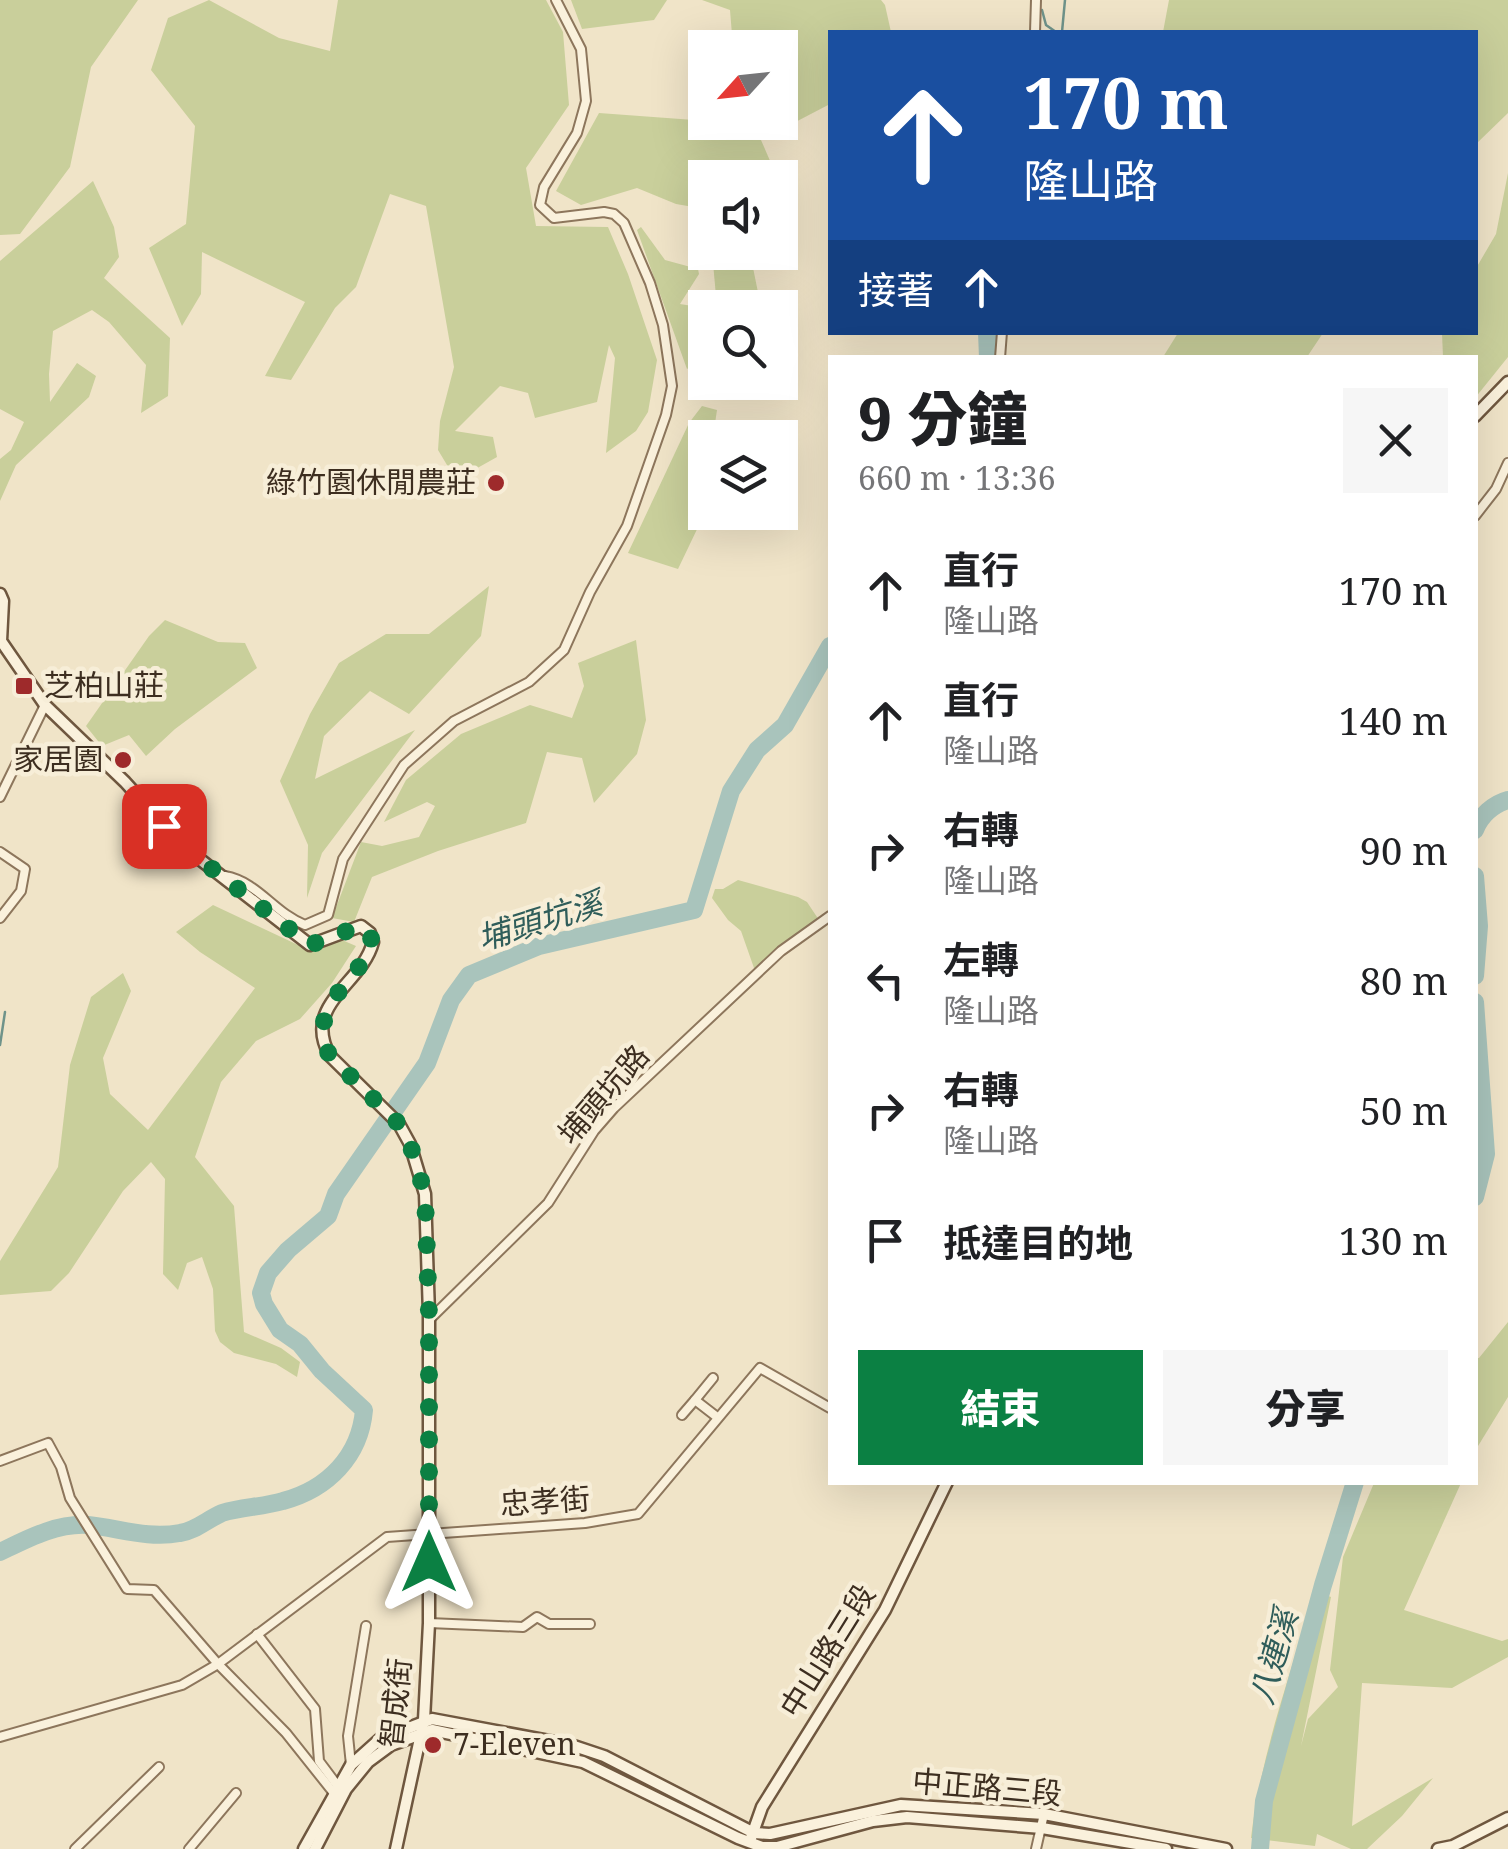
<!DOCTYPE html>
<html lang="zh-TW">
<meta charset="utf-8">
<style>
body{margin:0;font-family:"Noto Serif","Noto Sans TC",serif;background:#f6f6f6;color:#202124;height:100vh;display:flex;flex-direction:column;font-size:38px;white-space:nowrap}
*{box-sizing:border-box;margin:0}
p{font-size:32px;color:#757577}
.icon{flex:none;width:55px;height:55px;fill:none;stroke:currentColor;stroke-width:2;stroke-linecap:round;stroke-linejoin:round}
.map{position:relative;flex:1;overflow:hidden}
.drawer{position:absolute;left:828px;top:355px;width:650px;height:1130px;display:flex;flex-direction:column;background:#fff;border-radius:0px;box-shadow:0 10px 40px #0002}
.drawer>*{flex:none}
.top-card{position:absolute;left:828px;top:30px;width:650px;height:305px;border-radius:0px;box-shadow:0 10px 40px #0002;background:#1a4fa0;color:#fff;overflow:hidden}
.needle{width:65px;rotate:243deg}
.fabs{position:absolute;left:688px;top:30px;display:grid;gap:20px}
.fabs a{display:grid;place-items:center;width:110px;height:110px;border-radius:0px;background:#fff;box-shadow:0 10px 40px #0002;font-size:50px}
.pin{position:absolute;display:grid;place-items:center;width:85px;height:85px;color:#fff;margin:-42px;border-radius:20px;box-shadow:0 5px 15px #0006}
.me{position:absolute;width:110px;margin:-55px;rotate:0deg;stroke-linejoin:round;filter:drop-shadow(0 0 8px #0008)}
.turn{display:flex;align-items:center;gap:35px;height:210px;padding:0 30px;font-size:45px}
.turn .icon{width:130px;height:130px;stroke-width:2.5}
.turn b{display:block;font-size:70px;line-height:85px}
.then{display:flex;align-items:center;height:95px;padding:0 30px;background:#0003;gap:20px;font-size:38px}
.round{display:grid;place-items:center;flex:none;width:105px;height:105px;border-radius:0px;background:#f6f6f6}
.overview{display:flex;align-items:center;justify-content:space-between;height:170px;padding:0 30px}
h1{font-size:60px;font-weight:800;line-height:75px}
.cta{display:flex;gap:20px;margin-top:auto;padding:20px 30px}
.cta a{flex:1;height:115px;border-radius:0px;background:#0b8043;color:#fff;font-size:40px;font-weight:800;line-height:115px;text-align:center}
.cta a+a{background:#f6f6f6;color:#202124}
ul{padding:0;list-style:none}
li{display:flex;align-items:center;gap:30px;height:130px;padding:0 30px}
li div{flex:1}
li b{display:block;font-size:38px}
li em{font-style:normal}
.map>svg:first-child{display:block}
</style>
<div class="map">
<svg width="1508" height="1849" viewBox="0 0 1508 1849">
<rect width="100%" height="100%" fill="#f0e4c8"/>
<!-- green -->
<g fill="#c9cf9b">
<polygon points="0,0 138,0 91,67 70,167 20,234 0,235"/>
<polygon points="209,0 279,38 330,51 338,0 546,0 563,32 569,105 526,168 536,226 608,227 628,274 657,360 648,412 636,431 606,453 615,358 609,345 597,402 535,418 528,393 500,386 455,431 493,437 497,457 456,480 438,450 440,421 454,367 426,206 390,194 356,287 335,308 291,380 265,376 305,302 202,252 201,294 182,326 149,248 186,224 195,126 151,70 168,18"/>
<polygon points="571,0 667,0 654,20 582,29"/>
<polygon points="702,0 881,0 885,5 891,32 830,32 830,104 761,140 777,177 705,178 705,209 676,204 637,188 581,205 556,191 599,113 694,120 705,106 705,122 780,122 780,48 733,47 730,10"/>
<polygon points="1169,0 1508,0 1508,113 1475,145 1475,32 1163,32"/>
<polygon points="1508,173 1508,357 1475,398 1475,358 1443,357 1442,333 1475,332 1475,270 1496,234"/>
<polygon points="93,181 114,227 119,257 104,278 170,338 168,396 141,413 146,365 109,322 92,310 53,331 49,374 50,402 77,363 96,376 89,397 16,465 0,501 0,459 11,450 24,422 0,409 0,261"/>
<polygon points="641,227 665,260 698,269 699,274 680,304 705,308 705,354 687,369 637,230"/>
<polygon points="730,252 750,253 761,307 717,307 713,263"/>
<polygon points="1178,333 1178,332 1323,333 1307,357 1163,357"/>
<polygon points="702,406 717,410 713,437 705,438 705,491 700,523 678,569 628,553 689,423"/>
<polygon points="489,586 481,636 409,714 370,691 324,736 315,779 415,730 322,853 307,898 308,845 280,781 310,714 339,663 386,634 429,634"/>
<polygon points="165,620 218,642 245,643 257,668 175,729 146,756 129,735 102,746 86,726 149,636"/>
<polygon points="636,640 646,720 637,754 594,803 582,758 547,752 526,823 438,851 372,877 354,922 332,918 361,842 382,846 419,837 435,806 427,802 384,822 406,780 461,734 530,705 572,718 584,686 578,663"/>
<polygon points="738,880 798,897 807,902 819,920 759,968 754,968 741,931 728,920 712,898 715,889 723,889"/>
<polygon points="213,905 313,952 342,940 356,946 332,983 300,1019 256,1041 221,1082 195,1157 234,1206 244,1332 281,1348 300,1362 297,1377 276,1364 234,1353 220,1342 215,1331 213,1289 202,1257 187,1263 178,1290 163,1274 165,1179 151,1162 123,1191 69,1273 51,1291 0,1295 0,1261 58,1167 70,1065 91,997 123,973 131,991 103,1058 110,1094 148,1130 255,988 200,952 176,932"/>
<polygon points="1508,1322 1508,1397 1475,1451 1475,1358 1479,1358"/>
<path d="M1374 1483H1461L1404 1610 1502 1641 1508 1639V1657L1452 1688 1362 1683 1352 1826 1433 1778 1402 1816 1367 1849H1351L1317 1834 1315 1846 1251 1838C1261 1753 1291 1673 1315 1591L1331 1597 1301 1746 1308 1719 1338 1687 1330 1670 1343 1557Z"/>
</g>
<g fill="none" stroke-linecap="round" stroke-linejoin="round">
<!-- stream -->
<g stroke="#6f938a" stroke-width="2.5">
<polyline points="1042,10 1046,25 1056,32"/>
<polyline points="1062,32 1065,0"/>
<polyline points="0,1045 5,1012"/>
</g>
<!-- river -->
<g stroke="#a9c4bc" stroke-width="18">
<polyline points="987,332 988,358"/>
<path d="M1475 830C1480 816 1493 804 1508 800"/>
<polyline points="1475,876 1479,926 1475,976"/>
<polyline points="1475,1002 1486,1154 1475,1197"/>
<path d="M0 1552C27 1539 56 1523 88 1525 119 1528 147 1539 180 1533 195 1531 208 1519 222 1513 241 1507 263 1507 283 1501 328 1489 360 1456 364 1410L322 1371 300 1344 280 1330 264 1304 261 1293 268 1273 288 1250 328 1216 336 1194 427 1063 451 1000 469 975 539 946 694 910 731 791 757 750 785 725 830 646"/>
<polyline points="1260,1849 1264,1801 1323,1585 1355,1482"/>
</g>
<defs>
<g id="street">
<polyline points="1035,32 1036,0"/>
<polyline points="1000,358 1002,332"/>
<polyline points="1475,516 1496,489 1508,463"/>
<polyline points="0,797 45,705"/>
<polyline points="0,852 25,869 21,891 0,918"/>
<path d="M225 876C258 882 274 913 305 925L328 915 343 859 404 765 454 721 529 682 564 650 590 592 627 526 666 415 672 386 663 325 650 283 624 223 614 214 604 212 554 218 540 205 544 187 577 133 586 101 581 49 556 0"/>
<polyline points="429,1320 548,1203 594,1131 614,1108 781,951 830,916"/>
<polyline points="695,1400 713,1378"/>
<polyline points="682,1415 695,1400 717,1417"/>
<polyline points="0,1461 48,1443 61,1467 70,1498 127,1589 154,1590 218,1664 286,1733 333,1792"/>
<polyline points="429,1623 523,1627 537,1617 549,1624 590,1624"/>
<polyline points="257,1634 315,1709 319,1761 337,1785"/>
<polyline points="0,1737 182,1685 218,1664 387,1537 585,1523 638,1514 760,1368 830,1408"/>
<polyline points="351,1765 348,1736 366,1626"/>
<polyline points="75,1849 159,1767"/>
<polyline points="189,1849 236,1793"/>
<polyline points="1036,1849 1044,1814"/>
</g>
<g id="secondary">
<polyline points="1475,416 1508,382"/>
<path d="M0 594 3 601 1 641 45 705 125 782 184 847 310 945 361 926 370 933 373 942C362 985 301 1004 330 1056L399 1124 410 1144 425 1194 429 1314V1623L424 1720 396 1849"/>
<polyline points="751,1838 762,1807 885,1610 947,1482"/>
<polyline points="304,1849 351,1765 380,1739 432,1719 571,1745 604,1756 754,1833 770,1834 901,1805 1044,1814 1226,1849"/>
<polyline points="315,1849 346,1789 368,1762 391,1745 432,1730 583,1762 738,1838 762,1847 777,1847 873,1821 907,1817 1042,1828 1166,1849"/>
<polyline points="1438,1849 1453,1846 1508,1818"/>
</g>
</defs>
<!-- street casing -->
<use href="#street" stroke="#8d765c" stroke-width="12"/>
<!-- secondary casing -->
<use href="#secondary" stroke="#6f573f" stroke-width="15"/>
<!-- street -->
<use href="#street" stroke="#faf1dc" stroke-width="8"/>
<!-- secondary -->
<use href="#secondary" stroke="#faf1dc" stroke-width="10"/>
</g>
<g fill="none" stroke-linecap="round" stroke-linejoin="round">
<!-- route -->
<path stroke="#0b8043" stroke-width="18" stroke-dasharray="0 32.4" d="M164 826 184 847 310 945 360 926C371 934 374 939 370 952 349 984 306 1014 330 1056L399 1124 410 1144 425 1194 429 1314V1562"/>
</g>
<!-- markers -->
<g fill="#9e2a2b" stroke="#f7eed8" stroke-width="4">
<circle cx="496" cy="483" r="10"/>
<rect x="14" y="676" width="20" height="20" rx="5"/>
<circle cx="123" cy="760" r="10"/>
<circle cx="433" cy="1745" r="10"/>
</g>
<g text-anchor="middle" stroke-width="9" stroke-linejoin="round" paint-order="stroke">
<!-- poi labels -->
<g font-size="30" fill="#3d2e20" stroke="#f7eed8" text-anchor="end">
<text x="476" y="493">綠竹園休閒農莊</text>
<text x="44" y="696" text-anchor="start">芝柏山莊</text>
<text x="103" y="770">家居園</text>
<text x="453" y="1755" text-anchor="start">7-Eleven</text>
</g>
<!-- street labels -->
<g font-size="30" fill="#3d2e20" stroke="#f7eed8">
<text transform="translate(604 1095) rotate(-49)" y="10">埔頭坑路</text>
<text transform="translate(545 1502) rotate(-4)" y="10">忠孝街</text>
<text transform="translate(828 1651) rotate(-58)" y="10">中山路三段</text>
<text transform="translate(396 1703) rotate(-84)" y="10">智成街</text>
<text transform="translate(987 1788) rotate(5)" y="10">中正路三段</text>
</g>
<!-- water labels -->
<g font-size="32" font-style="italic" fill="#2f5d5a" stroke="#f7eed8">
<text transform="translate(540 921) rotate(-17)" y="11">埔頭坑溪</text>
<text transform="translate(1274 1657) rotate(-74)" y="11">八連溪</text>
</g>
</g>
</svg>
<div class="fabs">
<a><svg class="needle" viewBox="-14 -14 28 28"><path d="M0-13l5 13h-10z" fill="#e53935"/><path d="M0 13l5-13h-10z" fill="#757577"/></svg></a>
<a><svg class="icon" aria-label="sound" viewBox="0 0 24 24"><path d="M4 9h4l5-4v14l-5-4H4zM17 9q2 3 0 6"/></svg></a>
<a><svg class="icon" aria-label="search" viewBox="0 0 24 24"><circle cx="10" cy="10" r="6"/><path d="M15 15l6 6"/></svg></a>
<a><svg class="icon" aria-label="layers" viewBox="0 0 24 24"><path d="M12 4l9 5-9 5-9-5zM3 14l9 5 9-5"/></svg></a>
</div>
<div class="pin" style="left:164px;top:826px;background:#d93025"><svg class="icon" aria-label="arrive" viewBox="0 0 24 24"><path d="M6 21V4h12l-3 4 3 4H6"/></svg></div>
<svg class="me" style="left:429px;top:1562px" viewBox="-20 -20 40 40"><path d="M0-17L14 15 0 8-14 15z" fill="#0b8043" stroke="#fff" stroke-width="4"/></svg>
<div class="top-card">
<div class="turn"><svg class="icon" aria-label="ahead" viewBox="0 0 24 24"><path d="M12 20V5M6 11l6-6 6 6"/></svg><div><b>170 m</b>隆山路</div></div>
<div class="then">接著<svg class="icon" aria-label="ahead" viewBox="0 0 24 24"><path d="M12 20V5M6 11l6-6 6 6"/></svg></div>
</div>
<section class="drawer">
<div class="overview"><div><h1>9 分鐘</h1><p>660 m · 13:36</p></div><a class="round"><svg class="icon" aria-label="close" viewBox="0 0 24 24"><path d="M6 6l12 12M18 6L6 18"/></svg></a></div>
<ul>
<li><svg class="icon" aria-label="ahead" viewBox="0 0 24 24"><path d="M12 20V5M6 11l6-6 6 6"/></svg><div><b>直行</b><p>隆山路</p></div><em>170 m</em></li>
<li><svg class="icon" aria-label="ahead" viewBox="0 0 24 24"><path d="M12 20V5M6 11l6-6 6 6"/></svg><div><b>直行</b><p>隆山路</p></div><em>140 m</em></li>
<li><svg class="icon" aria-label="right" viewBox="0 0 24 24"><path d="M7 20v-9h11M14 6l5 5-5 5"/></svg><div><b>右轉</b><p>隆山路</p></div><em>90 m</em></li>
<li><svg class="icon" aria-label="left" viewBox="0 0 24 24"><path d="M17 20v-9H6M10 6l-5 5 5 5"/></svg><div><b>左轉</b><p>隆山路</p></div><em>80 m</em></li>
<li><svg class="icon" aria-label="right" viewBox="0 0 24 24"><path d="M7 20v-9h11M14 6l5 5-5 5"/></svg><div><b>右轉</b><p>隆山路</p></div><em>50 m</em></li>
<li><svg class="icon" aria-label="arrive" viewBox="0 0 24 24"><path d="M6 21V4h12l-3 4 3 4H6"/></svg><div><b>抵達目的地</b></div><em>130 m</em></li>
</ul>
<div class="cta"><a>結束</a><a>分享</a></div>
</section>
</div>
